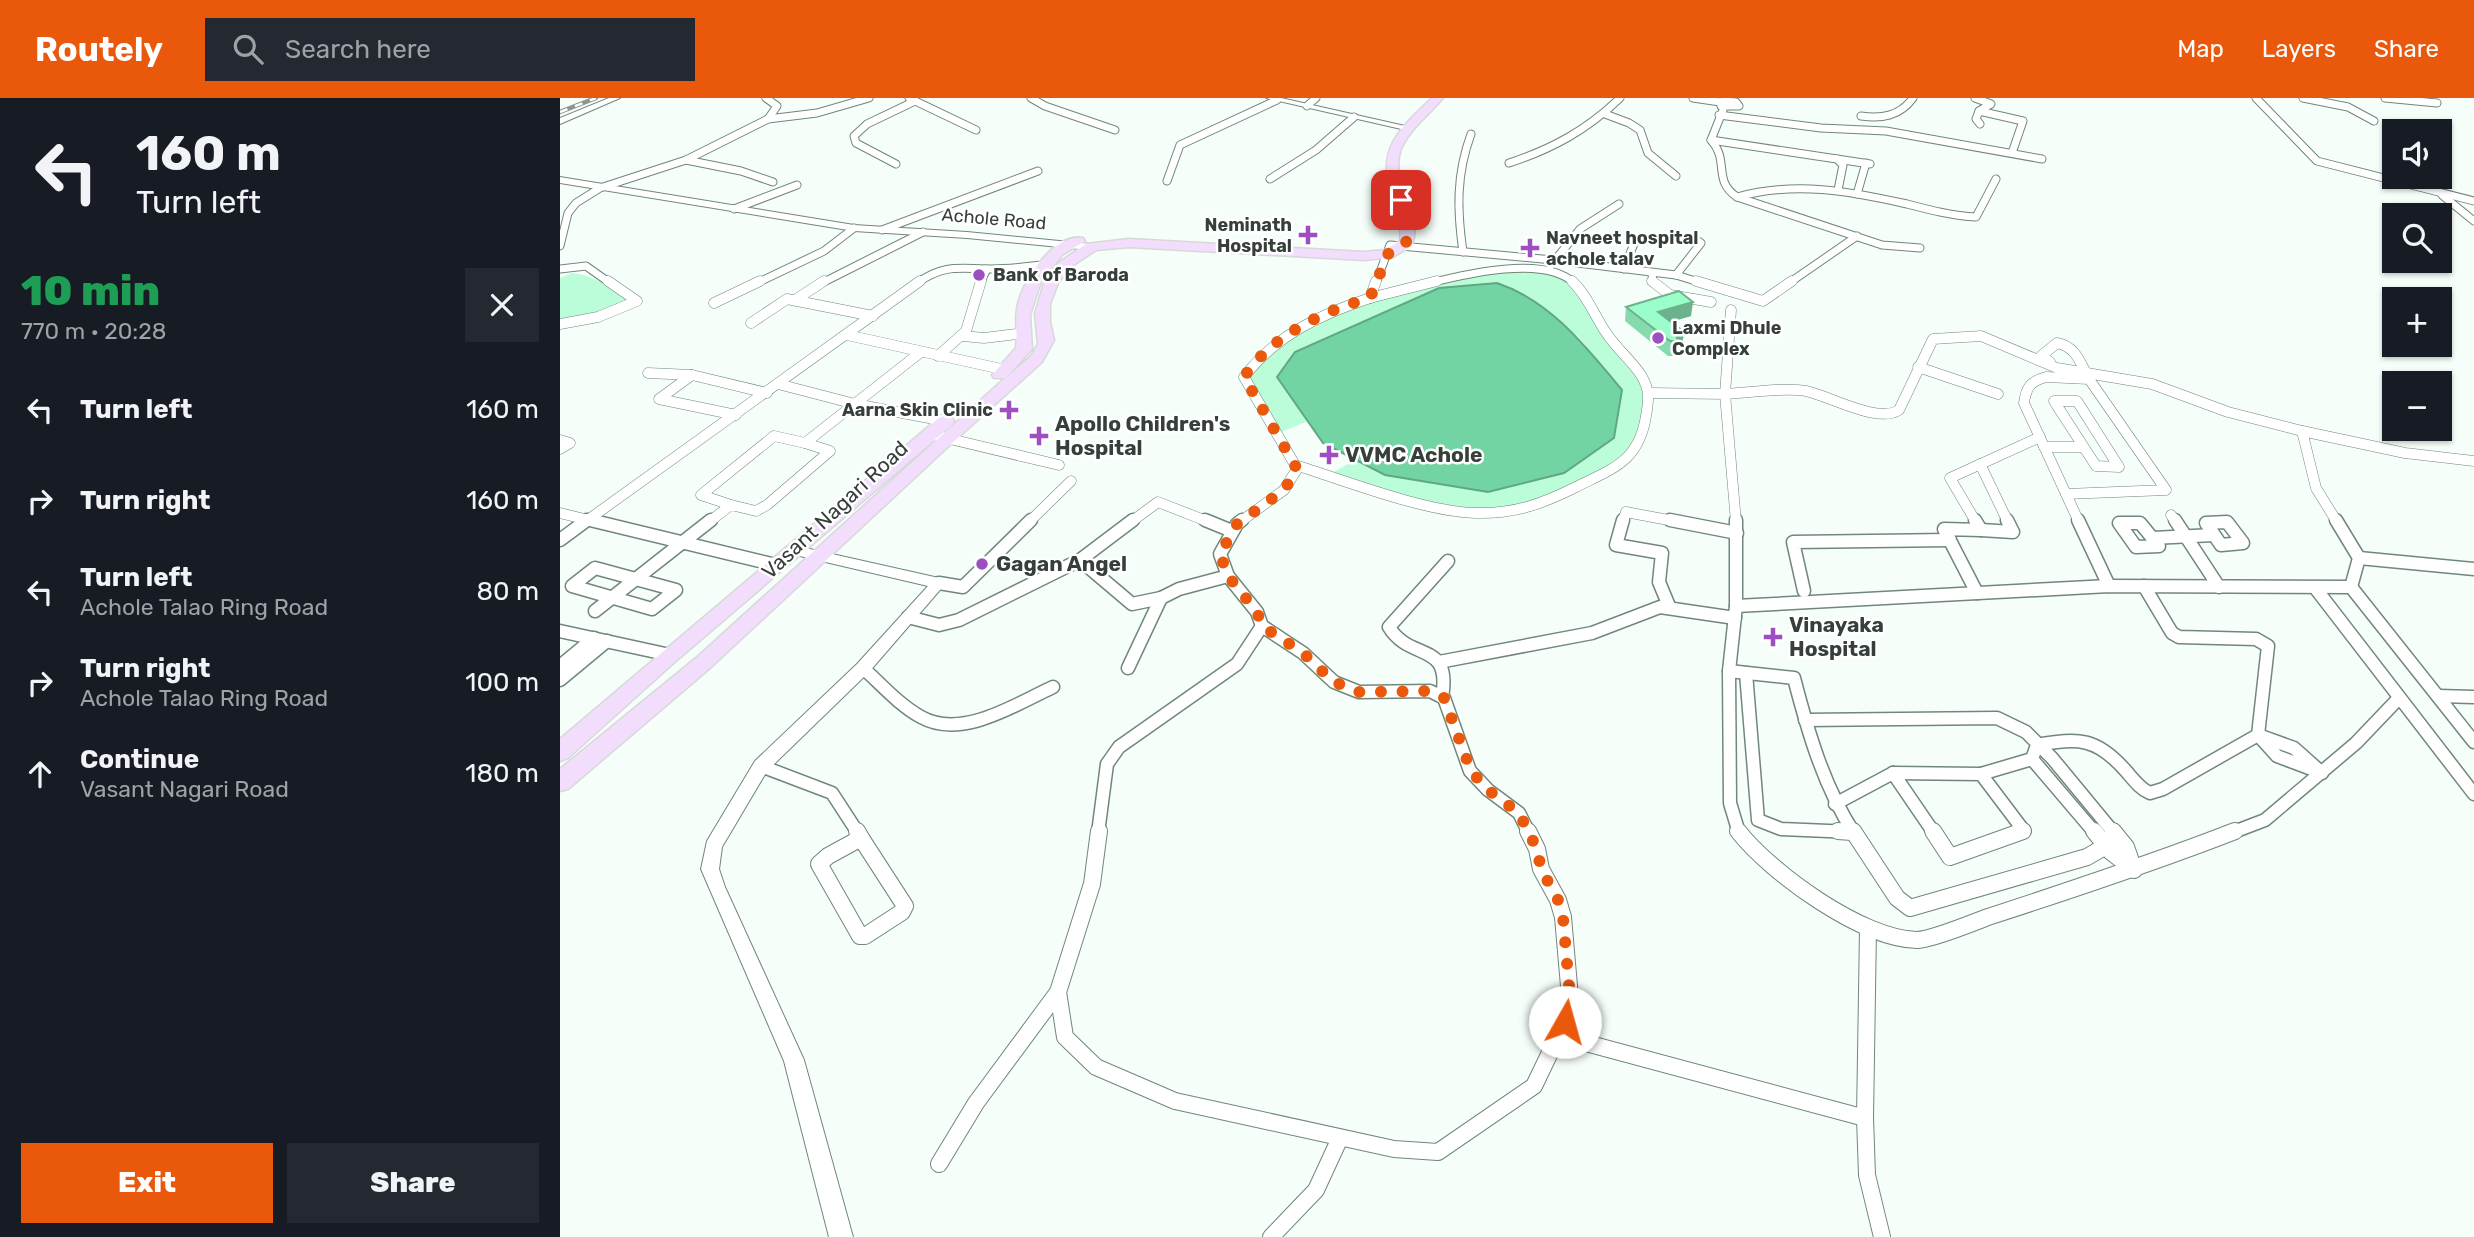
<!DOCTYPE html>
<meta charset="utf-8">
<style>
body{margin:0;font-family:Rubik,sans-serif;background:#242831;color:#f1f3f6;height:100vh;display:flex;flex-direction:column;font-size:26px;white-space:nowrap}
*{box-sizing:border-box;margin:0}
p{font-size:23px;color:#9ea1a6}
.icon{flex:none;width:38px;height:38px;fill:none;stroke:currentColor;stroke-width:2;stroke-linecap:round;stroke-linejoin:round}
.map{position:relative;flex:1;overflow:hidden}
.sheet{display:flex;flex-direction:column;background:#171b24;width:560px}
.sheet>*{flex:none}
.guide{background:#171b24;color:#f1f3f6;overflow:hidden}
.controls{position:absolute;left:1822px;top:21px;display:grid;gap:14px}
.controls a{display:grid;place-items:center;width:70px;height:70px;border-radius:0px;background:#171b24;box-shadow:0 2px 5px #0004;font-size:35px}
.pin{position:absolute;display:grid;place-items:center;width:60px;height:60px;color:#fff;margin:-30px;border-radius:14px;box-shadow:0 4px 10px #0006}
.me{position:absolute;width:77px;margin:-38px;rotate:7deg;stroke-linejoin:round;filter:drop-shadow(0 0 5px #0008)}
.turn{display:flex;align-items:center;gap:24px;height:147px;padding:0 21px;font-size:32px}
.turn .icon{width:91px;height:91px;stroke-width:2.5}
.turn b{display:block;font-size:49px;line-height:60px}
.round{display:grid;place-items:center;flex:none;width:74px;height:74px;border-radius:0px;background:#242831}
.overview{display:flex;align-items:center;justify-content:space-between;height:119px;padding:0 21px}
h1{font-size:42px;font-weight:800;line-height:52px;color:#1e9e55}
.primary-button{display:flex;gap:14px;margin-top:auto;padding:14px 21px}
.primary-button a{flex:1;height:80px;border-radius:0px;background:#ea580c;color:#fff;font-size:28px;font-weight:800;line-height:80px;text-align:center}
.primary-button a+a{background:#242831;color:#f1f3f6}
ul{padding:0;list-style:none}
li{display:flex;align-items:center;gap:21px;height:91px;padding:0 21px}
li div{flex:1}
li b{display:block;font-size:26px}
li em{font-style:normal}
header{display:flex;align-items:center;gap:42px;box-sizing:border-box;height:98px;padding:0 35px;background:#ea580c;color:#fff}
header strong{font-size:33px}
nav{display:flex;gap:38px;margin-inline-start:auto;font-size:24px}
.search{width:490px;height:63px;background:#242831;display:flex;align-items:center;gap:18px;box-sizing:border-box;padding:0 24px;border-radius:0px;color:#9ea1a6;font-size:26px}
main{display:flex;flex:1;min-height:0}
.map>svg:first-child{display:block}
</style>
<header>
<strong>Routely</strong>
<div class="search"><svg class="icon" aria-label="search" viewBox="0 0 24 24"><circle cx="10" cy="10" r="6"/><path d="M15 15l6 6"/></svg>Search here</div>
<nav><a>Map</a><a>Layers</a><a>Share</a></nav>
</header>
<main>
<section class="sheet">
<div class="guide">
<div class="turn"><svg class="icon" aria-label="left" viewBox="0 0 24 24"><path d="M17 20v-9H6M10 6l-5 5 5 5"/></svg><div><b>160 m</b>Turn left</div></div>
</div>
<div class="overview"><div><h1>10 min</h1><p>770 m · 20:28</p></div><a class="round"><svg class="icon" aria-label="close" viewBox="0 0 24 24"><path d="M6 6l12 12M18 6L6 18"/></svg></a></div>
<ul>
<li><svg class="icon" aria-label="left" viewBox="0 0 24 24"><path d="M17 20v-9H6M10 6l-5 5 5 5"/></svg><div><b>Turn left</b></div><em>160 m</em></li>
<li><svg class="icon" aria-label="right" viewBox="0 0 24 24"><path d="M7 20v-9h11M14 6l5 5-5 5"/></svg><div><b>Turn right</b></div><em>160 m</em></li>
<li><svg class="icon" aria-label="left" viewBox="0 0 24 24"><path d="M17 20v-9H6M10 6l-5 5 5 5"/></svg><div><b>Turn left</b><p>Achole Talao Ring Road</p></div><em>80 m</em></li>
<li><svg class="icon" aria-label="right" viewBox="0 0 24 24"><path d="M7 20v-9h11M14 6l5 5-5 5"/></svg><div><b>Turn right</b><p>Achole Talao Ring Road</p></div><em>100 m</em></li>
<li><svg class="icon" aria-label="ahead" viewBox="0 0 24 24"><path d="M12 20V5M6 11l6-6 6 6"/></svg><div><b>Continue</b><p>Vasant Nagari Road</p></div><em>180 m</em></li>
</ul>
<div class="primary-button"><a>Exit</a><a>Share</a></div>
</section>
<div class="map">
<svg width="1914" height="1139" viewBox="0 0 1914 1139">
<rect width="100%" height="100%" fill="#f5fef9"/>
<!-- green -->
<g fill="#bbfdd9">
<polygon points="958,171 1007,178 1090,295 1083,338 1058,368 945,414 877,410 770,376 795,362 825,377 1062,292 1017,237 717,279 748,323 719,335 684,279 696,261 762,220 865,185"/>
<path d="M12 175C34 177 52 191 71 203L36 218 0 224V180Z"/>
</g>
<!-- water -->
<path fill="#72d4a2" stroke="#60a783" stroke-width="2" d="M937 185C991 203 1027 250 1062 292L1054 340 1004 375 928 394 825 377 763 345 717 279 735 254 879 190Z"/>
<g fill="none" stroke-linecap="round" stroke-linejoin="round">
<defs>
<g id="minor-far3">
<polyline points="206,0 217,8 208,21"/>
<polyline points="349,0 416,32"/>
<polyline points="471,0 485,8 555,32"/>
<polyline points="1133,0 1160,4"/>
<polyline points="1415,0 1431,6 1419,13 1416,21 1420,26"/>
<polyline points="1696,0 1757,63 1914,103"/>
<polyline points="1743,0 1788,9 1814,23"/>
<polyline points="1825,0 1877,5"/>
<polygon points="1165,3 1176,4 1179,8 1161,8 1160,4"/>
<polyline points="747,8 756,0"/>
<path d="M1163 12 1151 42C1170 63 1152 82 1177 99L1322 147 1360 150"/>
<polyline points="1419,13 1463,23 1452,55"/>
<polyline points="1045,16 1069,25 1080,32 1088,55 1116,78"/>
<polyline points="1159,17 1261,30 1326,33 1482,61"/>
<path d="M1301 18C1322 21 1340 18 1353 0"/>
<polyline points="1151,42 1310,66"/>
<polyline points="1277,61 1283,67 1278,92"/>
<polyline points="126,62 181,73 213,84"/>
<path d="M949 65C992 51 1027 32 1060 0"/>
<polyline points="336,66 296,45 294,38 307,26 355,3"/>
<polyline points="710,81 756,52 794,19"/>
<polyline points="607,83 620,47 717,2"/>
<polyline points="1297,96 1306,65"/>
<polyline points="1882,97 1914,123"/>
<path d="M1177 99C1235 83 1289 93 1347 106 1370 112 1393 118 1416 119L1436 81"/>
<polyline points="174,111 237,87"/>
<polyline points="322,132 478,73"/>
<polyline points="0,148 8,115 16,105 40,90 126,62 208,21 257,15 309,0"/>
<path d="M903 154C897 112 896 77 911 36"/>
<polyline points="991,167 1020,131 1059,106"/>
<polyline points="0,171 26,168 50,185"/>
<polyline points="1064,171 1075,143 1135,141 1141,145 1116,177"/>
<polyline points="1092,175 1093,185"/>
<polyline points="197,185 264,153 294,130"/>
<polyline points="262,185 363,134"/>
<path d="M357 185C386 165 400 171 432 171 449 171 465 169 482 167"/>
<polyline points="420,185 427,171"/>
<polyline points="816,185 830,147 993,162 1116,177 1142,185"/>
<path d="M870 185C906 176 984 157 1014 185"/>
<polyline points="1229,185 1297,138"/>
</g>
<g id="minor-far2">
<polyline points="1092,183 1110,197 1151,204"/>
<polyline points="1136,183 1203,203 1232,183"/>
<path d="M810 200C761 216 716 237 684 279L735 367C787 383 862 413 915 415 955 416 982 406 1016 389 1054 370 1079 363 1086 318 1089 301 1090 292 1081 277 1072 263 1057 251 1047 236 1035 219 1028 198 1012 183"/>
<polyline points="810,200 816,183"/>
<polyline points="810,200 877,183"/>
<polyline points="235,202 264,183"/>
<polyline points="154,205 200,183"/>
<path d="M1171 212 1165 296C1189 295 1223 289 1246 293 1270 298 1318 326 1339 312L1373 241 1421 238 1497 270 1592 286 1668 314 1742 333"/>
<polyline points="191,225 227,201 313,218"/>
<polyline points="0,226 38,219 77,203 48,183"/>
<polyline points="287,237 446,272"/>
<polyline points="403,238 424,240 465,235"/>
<polyline points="378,258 406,233 421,183"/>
<path d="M1490 264 1481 258 1497 245C1513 248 1518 259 1525 273"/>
<polyline points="1358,269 1438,296"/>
<polyline points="88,275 132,277 207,295"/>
<polyline points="132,277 99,301 176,317"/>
<path d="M1486 279 1529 281 1606 392 1506 396 1464 305C1466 289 1471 283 1486 279Z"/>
<polyline points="218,286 295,306 385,323"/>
<polyline points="1090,295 1165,296 1176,424"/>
<polygon points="1494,303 1517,303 1559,369 1536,368"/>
<polyline points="369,336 499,367"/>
<polyline points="0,342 10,345 0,351"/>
<polyline points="1484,349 1521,349"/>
<polyline points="1420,366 1448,424"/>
<polyline points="1506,396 1519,424"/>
<polyline points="171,407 141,397 214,338 245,345"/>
<polyline points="0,415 37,424"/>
<polyline points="1611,417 1616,424"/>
<polyline points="25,424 360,183"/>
<polyline points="149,424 171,407 196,413 207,407 270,353 245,345 361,254"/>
<polyline points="469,424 511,383"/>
<polyline points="571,424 598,404 649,424"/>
<polyline points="680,424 724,392 737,371 735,367"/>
<polyline points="1063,424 1066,414 1119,424"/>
<polyline points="1416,424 1390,380 1480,339"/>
<polyline points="1777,424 1756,390 1742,333 1845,355 1914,363"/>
</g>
<g id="minor-far1">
<polyline points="30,422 216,467"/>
<polyline points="573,422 520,462 572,506 601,500"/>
<polyline points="645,422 672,433"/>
<polyline points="682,422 677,426 660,456 668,478 697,514 702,528"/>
<polyline points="1063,422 1056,447 1102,455 1099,484 1109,508"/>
<polyline points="1110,422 1177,435"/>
<polyline points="1176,422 1176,508 1169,573 1170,705 1179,735"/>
<polyline points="1415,422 1421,432 1384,431 1417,495"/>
<polyline points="1518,422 1549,488"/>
<polyline points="1615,422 1659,489"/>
<polyline points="1776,422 1799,460 1791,489"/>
<polygon points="1667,424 1683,445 1661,447 1646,425"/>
<polygon points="1559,425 1580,425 1599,448 1576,449"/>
<polyline points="1421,432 1453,434 1447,422"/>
<polyline points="1592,440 1654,437"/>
<polyline points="0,442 27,422"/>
<polyline points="1799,460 1914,471"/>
<polygon points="35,470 116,492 92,511 12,488"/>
<polyline points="379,485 403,489 471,422"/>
<polyline points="1791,489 1914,644"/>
<polyline points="1756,491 1914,696"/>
<polyline points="1244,493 1233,444 1390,442"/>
<polyline points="1176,508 1549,488 1791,489"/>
<polyline points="35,513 151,422"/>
<polyline points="348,519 379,527 399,522 520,462"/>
<polyline points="702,528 743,555 774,584 799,594 870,593 884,600 910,673 928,692 959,715 969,735"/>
<polyline points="0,533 110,557"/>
<polyline points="879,564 1032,535 1100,509 1175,520"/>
<polyline points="0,568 34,540"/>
<path d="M303 570C321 586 339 607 361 619 402 642 456 606 493 589"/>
<polyline points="568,570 601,500 619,491 668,478"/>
<path d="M1169 573 1234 580C1248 634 1264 689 1294 735"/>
<polyline points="1186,575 1198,722 1221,731 1292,734"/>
<polyline points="0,582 47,543"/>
<polyline points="1878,598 1914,599"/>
<path d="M882 599C892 542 850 564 829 529L888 463"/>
<polyline points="1245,622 1437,620 1466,634 1492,660 1554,735"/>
<polygon points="1698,637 1734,650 1762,675 1717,658"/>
<path d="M1477 647C1519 640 1536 639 1566 673 1573 681 1580 691 1590 695L1603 691 1698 637 1708 548 1696 541 1619 539 1612 535 1584 488"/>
<polyline points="1477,647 1472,661 1535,735"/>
<polyline points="201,668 272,695 298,735"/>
<polyline points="1333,675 1421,676 1464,733 1458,735"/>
<polyline points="1333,675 1374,735"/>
<polyline points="1421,676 1472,661"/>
<polyline points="1275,706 1333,675"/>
<polyline points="538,735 547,666 559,649 677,566 702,528"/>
<polyline points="1671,735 1705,722 1796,645 1839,600"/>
</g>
<g id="minor">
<polyline points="297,733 301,740"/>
<polyline points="539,733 532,786 498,894 505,939 536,969 615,1003 834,1051 878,1054 974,988 1011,911 1003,819 998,802 981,771 977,751 968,733"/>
<path d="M1178 733C1211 775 1302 841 1357 842 1371 842 1412 825 1428 819 1511 792 1593 765 1675 733"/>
<polyline points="1278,733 1292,734"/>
<polyline points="1293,733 1337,800 1350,810 1527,759 1546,748"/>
<polyline points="1373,733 1390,759 1463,733"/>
<polyline points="1534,733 1551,754 1573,771"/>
<polyline points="1553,733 1566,749 1574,772"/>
<polygon points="301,740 345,808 342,814 305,838 300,838 259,766 268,758"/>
<polyline points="1308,831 1305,1020 1307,1077 1322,1139"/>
<polyline points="1000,938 1305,1020"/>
<polyline points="379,1066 416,1005 498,894"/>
<polyline points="711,1139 756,1092 780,1040"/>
</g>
<g id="tertiary">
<polygon points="49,0 60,0 0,26 0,20"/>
<polygon points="706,0 721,0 854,30 850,33"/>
<polygon points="0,79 294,127 407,134 530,146 535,149 530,152 407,140 294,133 0,85"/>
<polygon points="232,447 379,480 386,485 309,574 207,673 162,749 159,771 165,789 244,962 293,1139 269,1139 224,963 141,771 147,743 195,663 297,566 368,488 227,455 225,452"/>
</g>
<g id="primary">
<path d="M872 0H883C869 17 850 30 841 51 828 84 866 117 851 148L833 159 804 162 569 149 536 152 509 170 498 185 490 206V224L494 242 482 264 392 345 150 570 8 691 0 693V671L136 560 445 280H434L432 277 456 250C458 235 454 221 458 206 463 182 494 135 523 140L525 143 502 157 481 183 470 217 472 251 446 280 471 258 478 246 475 216 484 185 500 164 526 146 569 141 804 154 825 152 840 143C842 127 837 110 831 94 816 50 842 29 872 0Z"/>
<polygon points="386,318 392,319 394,323 392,327 117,562 8,660 0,663 0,641 380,319"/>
</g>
</defs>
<!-- minor-far3 casing -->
<use href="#minor-far3" stroke="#71877a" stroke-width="9"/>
<!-- minor-far2 casing -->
<use href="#minor-far2" stroke="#71877a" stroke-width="11"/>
<!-- minor-far1 casing -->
<use href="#minor-far1" stroke="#71877a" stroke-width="15"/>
<!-- minor casing -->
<use href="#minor" stroke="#71877a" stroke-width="18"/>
<!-- tertiary casing -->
<use href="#tertiary" stroke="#71877a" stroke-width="2"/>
<!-- primary casing -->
<use href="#primary" stroke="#d7d9d8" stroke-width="3"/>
<!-- minor-far3 -->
<use href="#minor-far3" stroke="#fff" stroke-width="7"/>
<!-- minor-far2 -->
<use href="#minor-far2" stroke="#fff" stroke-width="10"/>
<!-- minor-far1 -->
<use href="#minor-far1" stroke="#fff" stroke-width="12"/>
<!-- minor -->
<use href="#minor" stroke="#fff" stroke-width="16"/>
<!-- tertiary -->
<use href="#tertiary" fill="#fff" fill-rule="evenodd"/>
<!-- primary -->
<use href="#primary" fill="#f2ddfd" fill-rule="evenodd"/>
<defs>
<polyline id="rail" points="0,14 36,0"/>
</defs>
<!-- rail casing -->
<use href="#rail" stroke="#8d9691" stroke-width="4.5"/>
<!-- rail -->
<use href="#rail" stroke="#fff" stroke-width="2.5" stroke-dasharray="8" stroke-linecap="butt"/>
</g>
<!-- wall -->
<polygon fill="#85daae" points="1066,209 1131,218 1111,224 1122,249 1117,251 1116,258 1108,258 1065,223"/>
<!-- shaded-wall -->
<g fill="#6cb28d">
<polygon points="1133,204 1131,218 1096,228 1098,214"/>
<polygon points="1124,234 1122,249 1117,251 1118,243 1116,237"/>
</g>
<!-- building -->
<polygon fill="#9bfeca" stroke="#6cb28d" stroke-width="2" points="1119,193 1133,204 1098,214 1124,234 1116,237 1118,243 1110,243 1066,209"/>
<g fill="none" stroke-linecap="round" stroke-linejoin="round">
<!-- route -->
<path stroke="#ea580c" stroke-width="12" stroke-dasharray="0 21.6" d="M841 102 848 142 842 148 828 156 810 200C763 213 711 238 684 279L737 371 724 392 677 426 660 456 668 478 697 514 702 528 743 555 774 584 799 594 870 593 884 600 911 673 928 692 959 715 977 751 981 771 998 802 1003 819 1011 911 1005 924"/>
</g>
<!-- markers -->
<g fill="#9d4fc1" stroke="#fff" stroke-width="2.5">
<path d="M744.5 126.5h7v7h7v7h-7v7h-7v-7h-7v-7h7z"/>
<path d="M966.5 139.5h7v7h7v7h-7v7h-7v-7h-7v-7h7z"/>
<circle cx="419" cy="177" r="7"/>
<circle cx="1098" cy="240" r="7"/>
<path d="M445.5 301.5h7v7h7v7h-7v7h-7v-7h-7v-7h7z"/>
<path d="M475.5 327.5h7v7h7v7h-7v7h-7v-7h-7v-7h7z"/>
<path d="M765.5 346.5h7v7h7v7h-7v7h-7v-7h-7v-7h7z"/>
<circle cx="422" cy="466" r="7"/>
<path d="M1209.5 528.5h7v7h7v7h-7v7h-7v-7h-7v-7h7z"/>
</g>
<g text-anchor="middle" stroke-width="5" stroke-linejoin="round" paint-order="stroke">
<!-- far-street labels -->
<g font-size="18" fill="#363f3a" stroke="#fff">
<text transform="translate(434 121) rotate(5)" y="6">Achole Road</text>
</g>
<!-- far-poi labels -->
<g font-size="18" font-weight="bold" fill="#363f3a" stroke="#fff" text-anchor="start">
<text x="732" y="133" text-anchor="end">Neminath<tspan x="732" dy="21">Hospital</tspan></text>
<text x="986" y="146">Navneet hospital<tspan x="986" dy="21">achole talav</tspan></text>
<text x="433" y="183">Bank of Baroda</text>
<text x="1112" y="236">Laxmi Dhule<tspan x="1112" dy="21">Complex</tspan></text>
<text x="433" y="318" text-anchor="end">Aarna Skin Clinic</text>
</g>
<!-- poi labels -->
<g font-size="21" font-weight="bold" fill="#363f3a" stroke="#fff" text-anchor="start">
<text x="495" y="333">Apollo Children's<tspan x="495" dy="24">Hospital</tspan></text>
<text x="785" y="364">VVMC Achole</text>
<text x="436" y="473">Gagan Angel</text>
<text x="1229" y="534">Vinayaka<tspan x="1229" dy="24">Hospital</tspan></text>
</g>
<!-- street labels -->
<g font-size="21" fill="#363f3a" stroke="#fff">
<text transform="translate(275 412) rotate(-43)" y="7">Vasant Nagari Road</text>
</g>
</g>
</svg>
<div class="controls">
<a><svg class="icon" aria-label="sound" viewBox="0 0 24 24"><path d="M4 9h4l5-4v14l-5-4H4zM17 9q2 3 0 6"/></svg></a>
<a><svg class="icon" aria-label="search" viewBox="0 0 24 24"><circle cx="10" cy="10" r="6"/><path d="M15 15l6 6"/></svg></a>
<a>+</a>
<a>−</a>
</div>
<div class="pin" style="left:841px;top:102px;background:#d93025"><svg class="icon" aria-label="arrive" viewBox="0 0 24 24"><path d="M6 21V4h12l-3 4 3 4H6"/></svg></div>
<svg class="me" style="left:1005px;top:924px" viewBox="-20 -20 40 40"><circle r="19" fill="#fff"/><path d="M0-13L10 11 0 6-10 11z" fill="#ea580c"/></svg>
</div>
</main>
